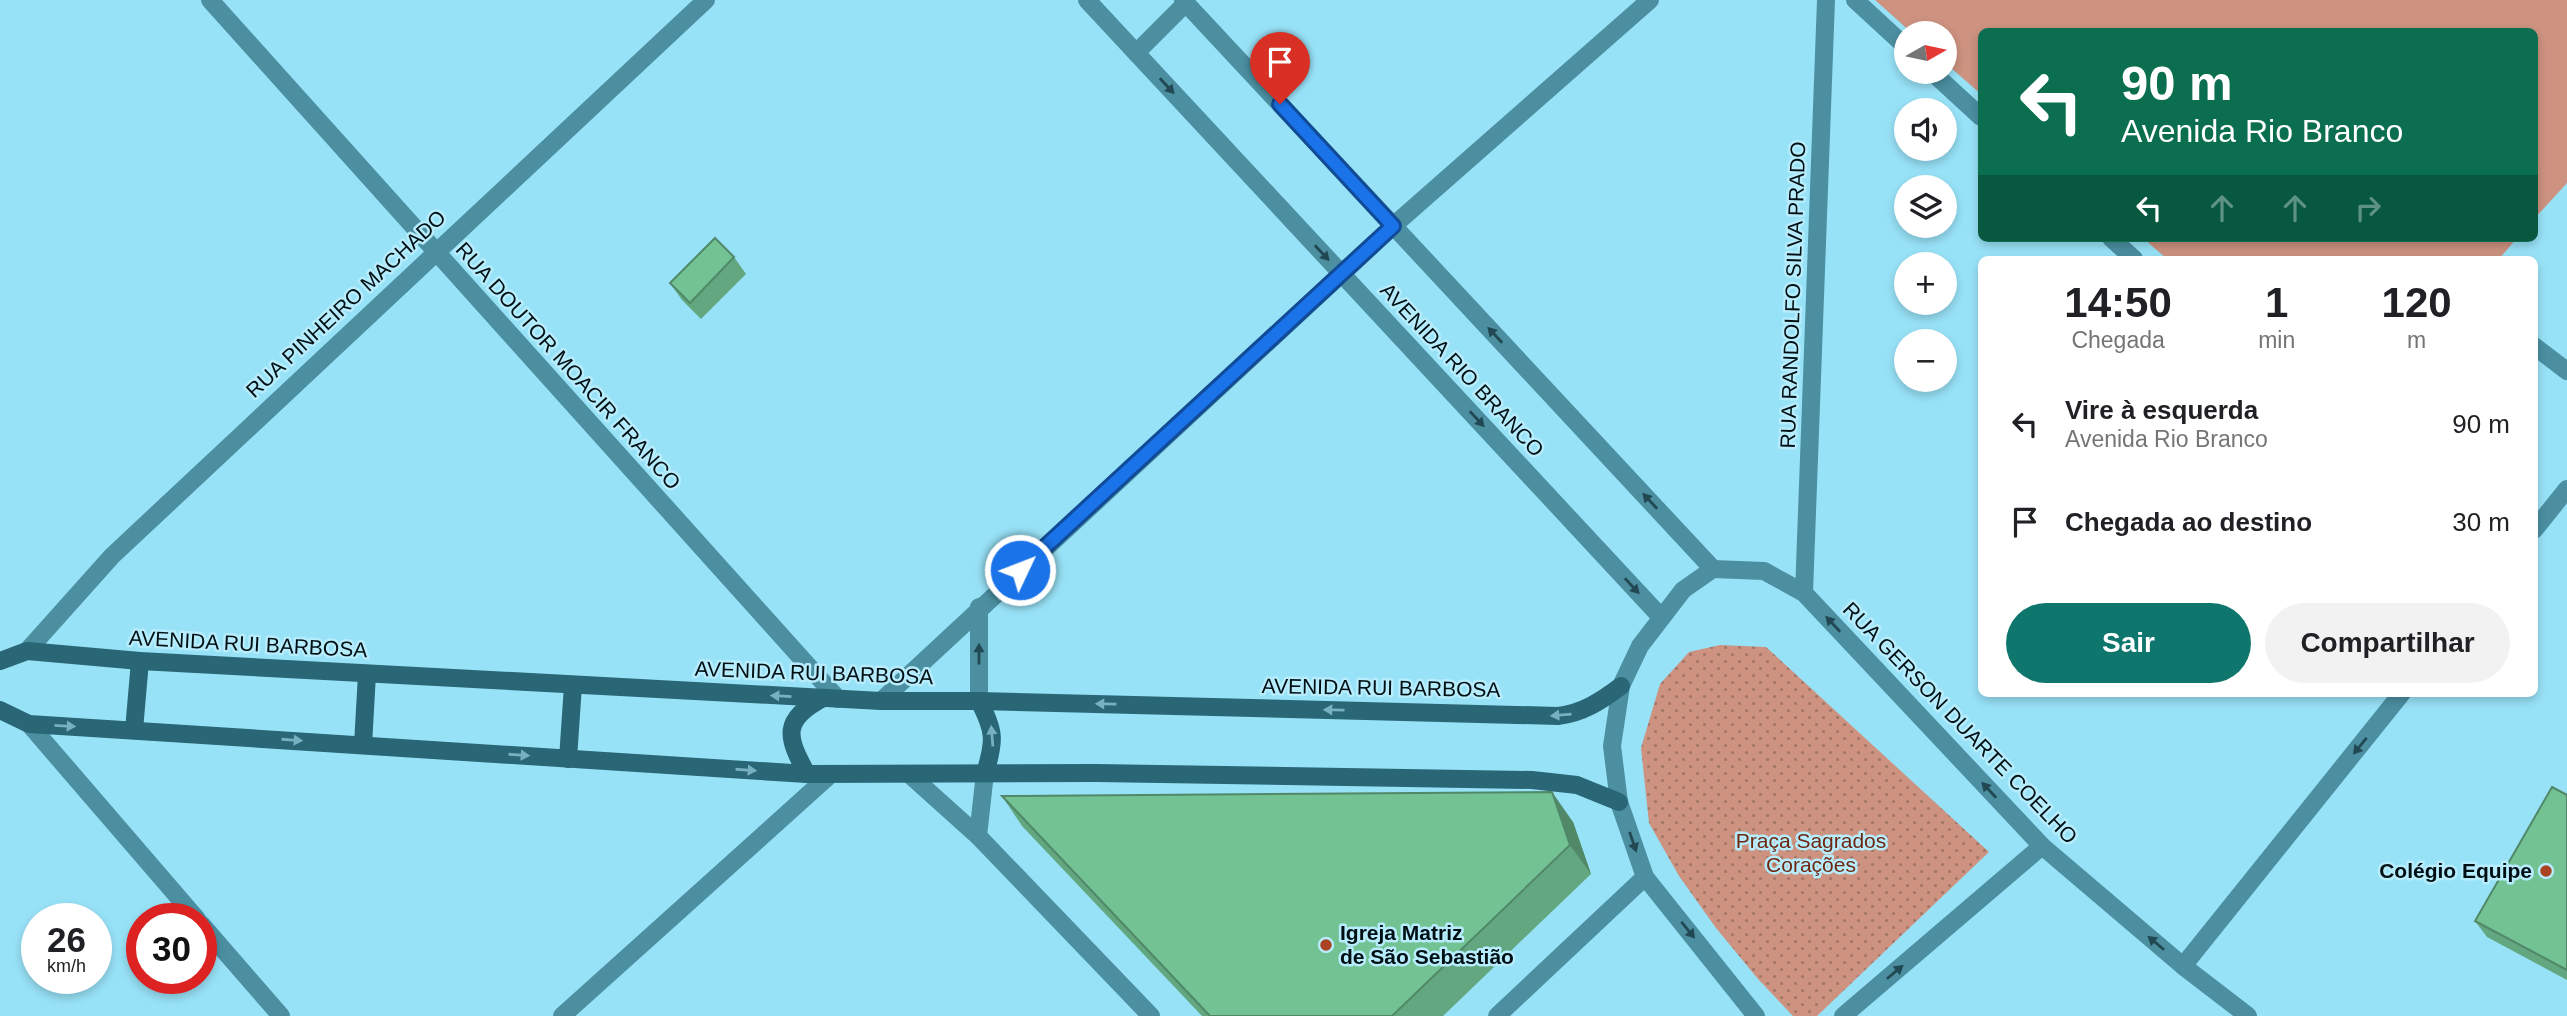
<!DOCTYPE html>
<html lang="pt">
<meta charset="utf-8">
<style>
body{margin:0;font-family:Helvetica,sans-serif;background:#f2f2f2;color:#202124;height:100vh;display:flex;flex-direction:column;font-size:26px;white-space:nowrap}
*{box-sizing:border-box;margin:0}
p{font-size:23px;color:#757577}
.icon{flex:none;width:38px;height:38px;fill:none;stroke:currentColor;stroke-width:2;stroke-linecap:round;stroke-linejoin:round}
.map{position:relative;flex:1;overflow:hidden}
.sheet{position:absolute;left:1978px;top:256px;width:560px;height:441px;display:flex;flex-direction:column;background:#fff;border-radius:10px;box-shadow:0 4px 10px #0003}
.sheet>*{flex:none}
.top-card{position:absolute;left:1978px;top:28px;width:560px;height:214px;border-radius:10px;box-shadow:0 4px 10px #0003;background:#0b6e4f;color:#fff;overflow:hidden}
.needle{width:46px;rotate:81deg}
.buttons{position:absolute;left:1894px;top:21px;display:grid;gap:14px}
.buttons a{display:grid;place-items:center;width:63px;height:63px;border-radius:50%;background:#fff;box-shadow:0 4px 10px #0003;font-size:35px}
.speed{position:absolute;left:21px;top:903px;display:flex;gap:14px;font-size:35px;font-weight:700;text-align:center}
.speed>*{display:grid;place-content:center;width:91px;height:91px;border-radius:50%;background:#fff;box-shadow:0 4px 10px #0003;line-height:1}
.speed small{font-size:18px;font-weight:400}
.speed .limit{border:10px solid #d22;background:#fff;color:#111}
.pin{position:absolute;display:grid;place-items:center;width:60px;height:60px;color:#fff;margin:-72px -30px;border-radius:50% 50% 50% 0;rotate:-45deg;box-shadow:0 0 7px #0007}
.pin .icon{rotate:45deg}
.me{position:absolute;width:77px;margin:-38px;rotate:47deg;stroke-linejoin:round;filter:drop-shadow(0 0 5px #0008)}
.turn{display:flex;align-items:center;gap:24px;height:147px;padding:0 28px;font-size:32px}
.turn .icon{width:91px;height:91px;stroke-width:2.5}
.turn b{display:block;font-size:49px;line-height:60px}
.lanes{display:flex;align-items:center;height:66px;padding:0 28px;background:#0003;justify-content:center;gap:35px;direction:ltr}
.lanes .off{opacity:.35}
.eta{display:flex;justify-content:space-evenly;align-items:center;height:119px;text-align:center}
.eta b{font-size:42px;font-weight:700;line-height:49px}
.action{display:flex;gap:14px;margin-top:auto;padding:14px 28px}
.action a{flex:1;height:80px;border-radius:42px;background:#0f766e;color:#fff;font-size:28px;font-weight:700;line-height:80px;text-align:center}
.action a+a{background:#f2f2f2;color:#202124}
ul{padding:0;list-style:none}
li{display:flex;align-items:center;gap:21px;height:98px;padding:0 28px}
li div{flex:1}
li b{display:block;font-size:26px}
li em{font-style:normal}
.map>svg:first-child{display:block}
</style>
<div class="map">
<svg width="2567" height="1016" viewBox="0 0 2567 1016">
<defs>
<pattern id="park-dots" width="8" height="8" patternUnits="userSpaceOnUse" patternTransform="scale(1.75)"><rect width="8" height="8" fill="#cd9280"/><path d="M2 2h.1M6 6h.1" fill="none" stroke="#a47668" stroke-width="1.8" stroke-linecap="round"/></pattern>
</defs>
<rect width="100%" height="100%" fill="#98e2f7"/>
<!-- park -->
<polygon fill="url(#park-dots)" points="1720,645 1766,647 1989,852 1817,1016 1793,1016 1758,979 1716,928 1679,876 1649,823 1641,748 1660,684 1689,652"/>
<!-- garden -->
<g fill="#cd9280">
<polygon points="1875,0 2567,0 2567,183 2534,219 2534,32 1981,32 1981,94 1944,62 1944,33 1912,33"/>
<polygon points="2143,238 2517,238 2499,259 2167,259"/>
</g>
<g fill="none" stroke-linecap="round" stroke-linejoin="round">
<!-- minor -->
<g stroke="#4b8fa1" stroke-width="18">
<polyline points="210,0 838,699"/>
<polyline points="1855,0 1906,47"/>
<polyline points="1932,72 1981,117"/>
<polyline points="2111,238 2134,259"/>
<polyline points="2534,346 2567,371"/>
<polyline points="2534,530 2567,489"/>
<polyline points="27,651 112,556 706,0"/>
<polyline points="881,701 1393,226 1650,0"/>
<polyline points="979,701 979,607"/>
<polyline points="29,724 197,919"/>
<polyline points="909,774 978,836 1151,1016"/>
<polyline points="978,836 985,773"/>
<polyline points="1645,877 1756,1016"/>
<polyline points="201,924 281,1016"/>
<polyline points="2183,966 2402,693"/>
<polyline points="562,1016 831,774"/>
<polyline points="1843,1016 2042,846"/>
</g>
<!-- tertiary -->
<g stroke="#4b8fa1" stroke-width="18">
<polyline points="1087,0 1660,616"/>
<polyline points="1183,0 1713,569"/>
<polyline points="1136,53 1186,3"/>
<polyline points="1804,593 1826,0"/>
<polyline points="1497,1016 1645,877 1619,802 1612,746 1621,686 1640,646 1683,590 1713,569 1764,571 1804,593 2042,846 2183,966 2248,1016"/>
</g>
<!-- secondary -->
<g stroke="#296676" stroke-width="18">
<path d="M0 661 27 651 140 661 881 701H979L1558 716C1583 713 1601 701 1621 686"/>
<path d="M979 701C995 731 995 741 985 773"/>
<polyline points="0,710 29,724 807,774 1096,773 1532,780 1577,785 1619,802"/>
<polyline points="134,730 140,661"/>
<polyline points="363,745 367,674"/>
<polyline points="568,759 573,685"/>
<path d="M807 774C786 736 782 720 823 698"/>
</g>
</g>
<!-- wall -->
<g fill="#62a77f">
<polygon points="734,257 746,274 701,319 682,300 670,283"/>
<polygon points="2567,795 2567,980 2487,937 2475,921"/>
<polygon points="1002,796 1573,822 1591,874 1443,1016 1202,1016 1022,826"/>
</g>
<!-- shaded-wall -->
<polygon fill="#508868" points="1552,792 1573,822 1591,874 1570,845"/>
<!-- building -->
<g fill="#72c294" stroke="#508868" stroke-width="2">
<polygon points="715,238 734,257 690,303 670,283"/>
<polygon points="2552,787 2567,795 2567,970 2475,921"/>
<polygon points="1552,792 1570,845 1392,1016 1210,1016 1002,796"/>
</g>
<!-- one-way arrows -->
<defs><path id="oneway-solid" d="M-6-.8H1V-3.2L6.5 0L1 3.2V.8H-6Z" transform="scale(1.75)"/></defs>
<g fill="#224953">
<use href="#oneway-solid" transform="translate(1167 86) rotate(47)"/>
<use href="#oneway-solid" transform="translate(1322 253) rotate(47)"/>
<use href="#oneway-solid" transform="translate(1495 335) rotate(-133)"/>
<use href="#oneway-solid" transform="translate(1477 419) rotate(47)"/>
<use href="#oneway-solid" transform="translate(1650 501) rotate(-133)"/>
<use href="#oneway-solid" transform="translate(1632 586) rotate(47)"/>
<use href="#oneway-solid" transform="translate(1833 624) rotate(-133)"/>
<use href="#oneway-solid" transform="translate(979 654) rotate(-90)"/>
<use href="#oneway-solid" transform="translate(2360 746) rotate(129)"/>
<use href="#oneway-solid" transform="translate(1989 790) rotate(-133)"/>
<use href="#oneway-solid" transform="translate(1633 842) rotate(71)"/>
<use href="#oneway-solid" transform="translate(1688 930) rotate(51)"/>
<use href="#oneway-solid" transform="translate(2156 943) rotate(-140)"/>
<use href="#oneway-solid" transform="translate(1895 972) rotate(-40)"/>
</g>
<g fill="#77b0c0">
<use href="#oneway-solid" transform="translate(781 696) rotate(-177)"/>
<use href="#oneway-solid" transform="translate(1106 704) rotate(-179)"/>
<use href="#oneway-solid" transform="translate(1334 710) rotate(-179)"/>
<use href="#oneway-solid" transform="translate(1561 715) rotate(175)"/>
<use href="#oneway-solid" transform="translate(65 726) rotate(3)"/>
<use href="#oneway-solid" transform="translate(992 736) rotate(-95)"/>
<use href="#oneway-solid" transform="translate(292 740) rotate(4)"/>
<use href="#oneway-solid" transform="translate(519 755) rotate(4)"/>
<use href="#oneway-solid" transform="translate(746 770) rotate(4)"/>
</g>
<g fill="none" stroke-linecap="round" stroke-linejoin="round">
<defs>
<polyline id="route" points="1020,570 1393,226 1280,104"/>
</defs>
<!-- route casing -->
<use href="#route" stroke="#114b97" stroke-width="18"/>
<!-- route -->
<use href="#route" stroke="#1a73e8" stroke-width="12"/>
</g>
<!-- markers -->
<g fill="#aa4321" stroke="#b6ecfc" stroke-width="2.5">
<circle cx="2546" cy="871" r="7"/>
<circle cx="1326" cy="945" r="7"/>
</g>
<g text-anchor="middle" stroke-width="5" stroke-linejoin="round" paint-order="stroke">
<!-- street labels -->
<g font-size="21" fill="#000f14" stroke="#b6ecfc">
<text transform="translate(1793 295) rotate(-88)" y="7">RUA RANDOLFO SILVA PRADO</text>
<text transform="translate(346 304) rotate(-43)" y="7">RUA PINHEIRO MACHADO</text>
<text transform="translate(568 366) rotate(48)" y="7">RUA DOUTOR MOACIR FRANCO</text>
<text transform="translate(1462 370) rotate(47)" y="7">AVENIDA RIO BRANCO</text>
<text transform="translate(248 644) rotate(3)" y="7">AVENIDA RUI BARBOSA</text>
<text transform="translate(814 673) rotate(2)" y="7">AVENIDA RUI BARBOSA</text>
<text transform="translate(1381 688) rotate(1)" y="7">AVENIDA RUI BARBOSA</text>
<text transform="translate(1960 723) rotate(46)" y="7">RUA GERSON DUARTE COELHO</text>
</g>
<!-- park labels -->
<g font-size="21" fill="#6e2710" stroke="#b6ecfc">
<text x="1811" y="848">Praça Sagrados<tspan x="1811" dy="24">Corações</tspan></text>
</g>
<!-- poi labels -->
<g font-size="21" font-weight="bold" fill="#000f14" stroke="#b6ecfc" text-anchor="end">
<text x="2532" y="878">Colégio Equipe</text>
<text x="1340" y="940" text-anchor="start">Igreja Matriz<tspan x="1340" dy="24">de São Sebastião</tspan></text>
</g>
</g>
</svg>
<div class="buttons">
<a><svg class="needle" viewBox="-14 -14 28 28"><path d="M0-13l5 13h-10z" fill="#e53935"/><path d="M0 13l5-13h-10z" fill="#757577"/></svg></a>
<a><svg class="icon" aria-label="sound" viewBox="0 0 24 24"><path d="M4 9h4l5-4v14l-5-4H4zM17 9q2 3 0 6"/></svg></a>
<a><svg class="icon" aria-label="layers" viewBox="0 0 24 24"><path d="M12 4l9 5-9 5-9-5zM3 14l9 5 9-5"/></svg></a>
<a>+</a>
<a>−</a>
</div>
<div class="speed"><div>26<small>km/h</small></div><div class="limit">30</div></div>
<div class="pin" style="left:1280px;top:104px;background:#d93025"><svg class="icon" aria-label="arrive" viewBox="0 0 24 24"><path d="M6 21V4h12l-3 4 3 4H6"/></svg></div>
<svg class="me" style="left:1020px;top:570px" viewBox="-20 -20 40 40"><circle r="17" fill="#1a73e8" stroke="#fff" stroke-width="3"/><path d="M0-11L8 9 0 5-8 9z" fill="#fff"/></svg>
<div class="top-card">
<div class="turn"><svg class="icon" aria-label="left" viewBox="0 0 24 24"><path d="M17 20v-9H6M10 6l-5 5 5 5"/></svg><div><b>90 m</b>Avenida Rio Branco</div></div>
<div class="lanes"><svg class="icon" aria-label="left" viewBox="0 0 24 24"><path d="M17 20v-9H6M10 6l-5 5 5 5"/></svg><svg class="icon off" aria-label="ahead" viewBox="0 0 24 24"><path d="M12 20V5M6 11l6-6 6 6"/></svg><svg class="icon off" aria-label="ahead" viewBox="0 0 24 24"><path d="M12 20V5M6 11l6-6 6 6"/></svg><svg class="icon off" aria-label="right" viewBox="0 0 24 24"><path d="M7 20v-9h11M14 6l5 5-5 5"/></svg></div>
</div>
<section class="sheet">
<div class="eta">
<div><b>14:50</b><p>Chegada</p></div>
<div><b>1</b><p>min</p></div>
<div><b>120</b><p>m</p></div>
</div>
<ul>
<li><svg class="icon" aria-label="left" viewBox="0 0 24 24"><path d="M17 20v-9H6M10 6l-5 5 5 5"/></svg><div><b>Vire à esquerda</b><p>Avenida Rio Branco</p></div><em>90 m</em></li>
<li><svg class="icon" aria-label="arrive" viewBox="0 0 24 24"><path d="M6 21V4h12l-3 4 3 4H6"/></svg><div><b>Chegada ao destino</b></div><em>30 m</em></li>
</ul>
<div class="action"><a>Sair</a><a>Compartilhar</a></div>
</section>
</div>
